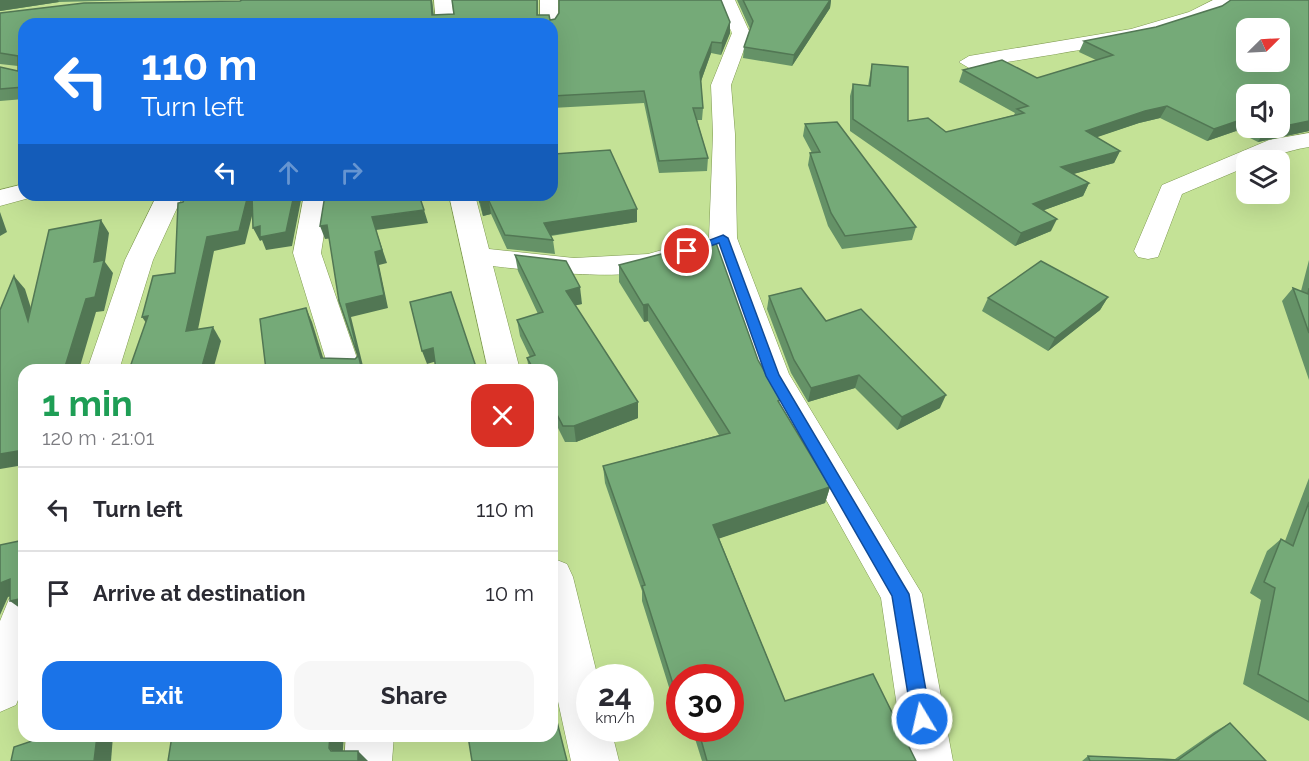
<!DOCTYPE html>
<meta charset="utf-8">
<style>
body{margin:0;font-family:Raleway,sans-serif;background:#f7f7f7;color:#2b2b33;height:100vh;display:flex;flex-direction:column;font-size:22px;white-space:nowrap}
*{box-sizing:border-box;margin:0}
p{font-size:20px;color:#7c7c81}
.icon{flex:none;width:33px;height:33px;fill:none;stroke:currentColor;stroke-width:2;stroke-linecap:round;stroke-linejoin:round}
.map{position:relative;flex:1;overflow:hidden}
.sheet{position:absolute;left:18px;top:364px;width:540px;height:378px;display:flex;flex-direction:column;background:#fff;border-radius:18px;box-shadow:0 6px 24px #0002}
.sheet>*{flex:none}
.banner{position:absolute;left:18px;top:18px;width:540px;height:183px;border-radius:18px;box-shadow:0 6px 24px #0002;background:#1a73e8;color:#fff;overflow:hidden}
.needle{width:39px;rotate:66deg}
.tools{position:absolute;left:1236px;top:18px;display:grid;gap:12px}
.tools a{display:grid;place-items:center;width:54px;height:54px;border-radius:12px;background:#fff;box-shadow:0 6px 24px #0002;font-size:30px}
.speed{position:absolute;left:576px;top:664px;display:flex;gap:12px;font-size:30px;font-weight:700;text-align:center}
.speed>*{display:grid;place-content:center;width:78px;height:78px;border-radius:50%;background:#fff;box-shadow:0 6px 24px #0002;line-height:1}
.speed small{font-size:15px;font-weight:400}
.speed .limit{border:9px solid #d22;background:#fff;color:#111}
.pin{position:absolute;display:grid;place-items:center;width:51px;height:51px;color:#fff;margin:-26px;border:3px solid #fff;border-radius:50%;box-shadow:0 2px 6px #0007}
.me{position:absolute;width:66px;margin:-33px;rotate:351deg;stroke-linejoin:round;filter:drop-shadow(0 0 4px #0008)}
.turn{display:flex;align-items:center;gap:21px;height:126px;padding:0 24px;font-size:27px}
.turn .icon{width:78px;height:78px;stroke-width:2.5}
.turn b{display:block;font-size:42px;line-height:51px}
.lanes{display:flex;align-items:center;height:57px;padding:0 24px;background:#0003;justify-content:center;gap:30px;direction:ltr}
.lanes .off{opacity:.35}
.round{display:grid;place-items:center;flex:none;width:63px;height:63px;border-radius:18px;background:#f7f7f7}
.head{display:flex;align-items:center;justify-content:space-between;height:102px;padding:0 24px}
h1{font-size:36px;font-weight:700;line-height:45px;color:#1e9e55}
.primary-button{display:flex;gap:12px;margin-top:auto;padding:12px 24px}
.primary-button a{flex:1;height:69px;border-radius:18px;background:#1a73e8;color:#fff;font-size:24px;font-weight:700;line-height:69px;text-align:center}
.primary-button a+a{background:#f7f7f7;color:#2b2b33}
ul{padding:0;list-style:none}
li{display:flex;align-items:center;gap:18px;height:84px;padding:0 24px;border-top:2px solid #e1e1e2}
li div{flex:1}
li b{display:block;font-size:22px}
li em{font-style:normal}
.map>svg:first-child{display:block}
</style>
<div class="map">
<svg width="1309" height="761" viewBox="0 0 1309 761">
<rect width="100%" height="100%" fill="#c4e296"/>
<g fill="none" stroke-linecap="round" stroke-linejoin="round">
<defs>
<g id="street">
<polygon points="434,0 452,0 454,24 436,24"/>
<polygon points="540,0 558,0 558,24 555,28 552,29 552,24 540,24"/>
<polygon points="717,0 735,0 750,33 731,85 735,134 737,238 789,374 922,594 953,761 905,761 881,598 757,376 709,238 713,134 711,85 732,33"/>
<path d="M1213 0H1231L1232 3C1209 35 1014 60 969 68L959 62 969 56 1131 29 1189 12Z"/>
<path d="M1309 133V147C1288 150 1267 160 1246 160V167L1182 194 1158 257 1148 259 1138 257 1134 251 1162 185 1269 140Z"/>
<polygon points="24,184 24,195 34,195 33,197 0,206 0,190"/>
<polygon points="157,195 183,195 153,260 119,370 87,370 125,260"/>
<polygon points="304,195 330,195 321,253 361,370 329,370 293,253"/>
<path d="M449 195H475L489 249 574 258 648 254 662 250 672 253 676 259C657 287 526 270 493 266L520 370H488Z"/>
<polygon points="552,558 567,564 573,577 598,678 590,678 590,729 611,729 619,761 571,761 552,674"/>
<polygon points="24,593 24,685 16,705 0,712 0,621 9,599"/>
<polygon points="346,736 394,736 392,761 344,761"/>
</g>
</defs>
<!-- street casing -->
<use href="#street" stroke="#7e9950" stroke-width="1"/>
<!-- street -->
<use href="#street" fill="#fff" fill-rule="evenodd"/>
</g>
<!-- wall -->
<g fill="#659267" fill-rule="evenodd">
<polygon points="0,0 140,0 59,2 0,11"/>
<polygon points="242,0 432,0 434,15 454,14 538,0 538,15 550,20 730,22 730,33 721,55 711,53 701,81 703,108 702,120 697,120 708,158 707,171 659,173 644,103 552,108 552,24 24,24 24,99 0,101 0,67 18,71 18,66 0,64 0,13 240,1"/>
<polygon points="737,0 831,0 830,8 792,66 743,58 744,47 750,29"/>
<path d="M1309 0V131L1258 142 1236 131 1207 141 1160 118 1139 123 1096 137 1120 151 1114 163 1073 174 1089 183 1083 196 1044 210 1051 231 1015 246 850 131V96L853 84 868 86 872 64 908 121 946 132 1014 115 1015 113 959 82 963 70 1037 78 1096 60 1079 52 1084 41ZM1246 94 1280 128H1246Z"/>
<polygon points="805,124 916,227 912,240 842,249 828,226 808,165 810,153 812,153 803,136"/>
<polygon points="554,154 637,222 551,236 553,240 555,254 507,249 491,214 483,216 477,195 552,195"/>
<polygon points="515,255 582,304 575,305 638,418 576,442 565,442 552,416 552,370 529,370 527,358 530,357 520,336 517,320 538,314 518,271"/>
<polygon points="1309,260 1309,380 1282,301 1293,288 1301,291"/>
<polygon points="619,265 758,360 780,404 830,487 825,503 719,538 785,701 916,761 702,761 692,729 730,729 680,678 680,715 678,716 642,601 642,591 605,483 603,466 719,435 648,321 644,322 619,282"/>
<polygon points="769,296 826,321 940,408 897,430 855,388 808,402 791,373 767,309"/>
<polygon points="1108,297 1100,310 1048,351 982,311 988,298"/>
<polygon points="1309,478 1309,721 1243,684 1261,600 1250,593 1267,551 1281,539 1285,541"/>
<polygon points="1230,723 1266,761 1082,761 1088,756 1175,759 1214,732"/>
</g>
<!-- shaded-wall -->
<g fill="#527754">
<polygon points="0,0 58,0 59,2 0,11"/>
<polygon points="431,0 432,0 434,24 432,15"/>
<polygon points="830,0 831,0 830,8 792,66 794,55"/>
<polygon points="730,22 730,33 721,55 722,43"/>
<polygon points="712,42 711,53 700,84 700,72"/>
<polygon points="1167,106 1160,118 1139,123 1080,143 1086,131 1145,111"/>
<polygon points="1243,119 1236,131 1207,141 1214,129"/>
<polygon points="1309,121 1309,131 1258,142 1265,130"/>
<polygon points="1120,151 1114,163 1055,179 1061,167"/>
<polygon points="1089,183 1083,196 1028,216 1033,204"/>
<polygon points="248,195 257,196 245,244 214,251 195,344 186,331 207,237"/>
<polygon points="294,195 302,195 292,246 266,250 262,240 260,241 253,228"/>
<polygon points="489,201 491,214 483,216 480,202"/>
<polygon points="637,209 637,222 546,236 544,223"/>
<polygon points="424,210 428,223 376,230 387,263 379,265 388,308 351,317 364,370 362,370 346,304 375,252 372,217"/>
<polygon points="0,212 7,232 0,236"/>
<polygon points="1057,219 1051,231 1015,246 1021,233"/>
<polygon points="101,220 109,233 105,262 113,273 104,311 96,312 79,370 64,370 86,299 94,262"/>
<polygon points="327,225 333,238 325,239 320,226"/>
<polygon points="14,276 25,289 39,334 28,321"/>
<polygon points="580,287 582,304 568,307 566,291"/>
<polygon points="1108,297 1100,310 1048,351 1055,338"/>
<polygon points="648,304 648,321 644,322 643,305"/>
<polygon points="306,308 312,322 327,370 321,358"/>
<polygon points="148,316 151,330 142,317"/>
<polygon points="213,327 221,341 213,370 201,370"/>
<polygon points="433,348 437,361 427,364 422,351"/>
<polygon points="859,375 855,388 808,402 811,388"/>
<polygon points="946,395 940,408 897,430 902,417"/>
<polygon points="638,402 638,418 576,442 574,426"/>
<polygon points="24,450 24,465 0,469 0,454"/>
<polygon points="830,487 825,503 712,541 713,525"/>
<polygon points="10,579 24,592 8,597 0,615 0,583"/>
<polygon points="24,598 24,611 10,601"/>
<polygon points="680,703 680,715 678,716 679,703"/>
<polygon points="97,736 113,736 111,761 94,761"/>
<polygon points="330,736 344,736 342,761 329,748"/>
<polygon points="358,751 368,761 358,761"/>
</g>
<!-- building -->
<g fill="#75aa78" stroke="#527754" stroke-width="1.5" fill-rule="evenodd">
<polygon points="242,0 431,0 432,15 454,14 452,0 537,0 537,15 549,15 550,20 555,19 559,13 559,0 721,0 730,22 722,43 712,42 700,72 703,108 693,108 708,158 659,161 644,91 552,96 552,24 24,24 24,87 0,89 0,67 18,71 18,56 0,53 0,13 84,3 240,1"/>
<polygon points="743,0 830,0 794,55 744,47 753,21"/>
<path d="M1231 0H1309V121L1280 127V94H1246V121L1243 119 1214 129 1167 106 1145 111 1086 131 1120 151 1061 167 1089 183 1033 204 1057 219 1021 233 853 119V84L870 86 872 64 908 67V121L928 118 946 132 1024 113 1017 109 1028 106 963 70 1002 60 1037 78 1113 55 1084 41 1156 27 1222 6ZM1246 28H1280V62H1246Z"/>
<polygon points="837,122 916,227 845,236 831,213 810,153 820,152 805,124"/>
<polygon points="1260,128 1279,128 1265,130"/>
<polygon points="552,141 554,154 610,150 637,209 544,223 553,240 505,235 489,201 480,202 478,195 552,195"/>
<polygon points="186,195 248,195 239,231 207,237 186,331 213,327 201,370 129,370 148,316 142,317 153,276 175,273 178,203 183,202"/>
<polygon points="252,195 294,195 286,232 260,237 260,226 253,228"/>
<polygon points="325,195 419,195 424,210 372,217 382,250 375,252 384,295 346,304 362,370 266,370 260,319 306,308 321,358 355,359 358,356 339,301 327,225 320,226"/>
<polygon points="101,220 94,262 104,260 95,297 86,299 64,370 24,370 24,450 0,454 0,310 14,276 28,321 49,230"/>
<polygon points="715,240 758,360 781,400 778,401 830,487 713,525 785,701 873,674 916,761 707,761 698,729 730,729 730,678 680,678 680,703 679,703 642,586 645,585 603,466 730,433 648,304 643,305 619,265"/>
<polygon points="515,255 566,261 580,287 566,291 638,402 574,426 563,426 552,405 552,370 534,370 527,358 535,355 517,320 543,312"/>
<polygon points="1041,261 1108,297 1055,338 988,298"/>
<polygon points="801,288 826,321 861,309 946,395 902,417 859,375 811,388 794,360 769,296"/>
<polygon points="1293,288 1308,294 1309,288 1309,333"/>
<polygon points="451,292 477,370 436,370 433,348 422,351 410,302"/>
<polygon points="1309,502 1309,702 1258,674 1275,588 1264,582 1281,539 1293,546"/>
<polygon points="24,540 24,598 10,601 10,579 0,583 0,545"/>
<polygon points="552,702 567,761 472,761 468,736 552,736"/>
<polygon points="1230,723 1266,761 1090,761 1088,756 1178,760"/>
<polygon points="38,736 97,736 94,761 11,761 14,747 38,739"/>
<polygon points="172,736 330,736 329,748 331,751 358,751 358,761 168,761"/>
</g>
<!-- route -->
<polygon fill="#1a73e8" stroke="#114b97" stroke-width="1.5" points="723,235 728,238 779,375 909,594 931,719 928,726 922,729 915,726 912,719 892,596 766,376 719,243 687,254 681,251"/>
</svg>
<div class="tools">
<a><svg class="needle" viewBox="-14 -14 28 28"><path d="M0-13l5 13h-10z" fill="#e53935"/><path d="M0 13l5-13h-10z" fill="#7c7c81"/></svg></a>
<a><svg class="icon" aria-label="sound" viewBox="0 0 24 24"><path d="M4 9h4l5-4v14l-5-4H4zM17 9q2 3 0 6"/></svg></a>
<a><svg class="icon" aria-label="layers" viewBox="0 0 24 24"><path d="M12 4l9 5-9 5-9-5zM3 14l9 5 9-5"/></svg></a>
</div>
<div class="speed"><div>24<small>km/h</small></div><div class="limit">30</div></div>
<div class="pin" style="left:687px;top:251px;background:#d93025"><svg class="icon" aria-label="arrive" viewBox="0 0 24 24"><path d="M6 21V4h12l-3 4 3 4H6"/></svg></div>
<svg class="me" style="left:922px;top:719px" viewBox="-20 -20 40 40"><circle r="17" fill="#1a73e8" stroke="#fff" stroke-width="3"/><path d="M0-11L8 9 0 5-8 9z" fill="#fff"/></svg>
<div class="banner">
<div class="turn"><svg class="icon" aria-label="left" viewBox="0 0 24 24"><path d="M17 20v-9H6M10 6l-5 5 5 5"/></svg><div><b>110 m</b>Turn left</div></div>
<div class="lanes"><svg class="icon" aria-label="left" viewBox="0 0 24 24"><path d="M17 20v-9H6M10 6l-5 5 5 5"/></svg><svg class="icon off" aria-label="ahead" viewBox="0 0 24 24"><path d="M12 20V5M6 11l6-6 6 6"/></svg><svg class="icon off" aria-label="right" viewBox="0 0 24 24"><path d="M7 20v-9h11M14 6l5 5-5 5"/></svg></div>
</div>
<section class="sheet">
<div class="head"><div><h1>1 min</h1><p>120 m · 21:01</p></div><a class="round" style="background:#d93025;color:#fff"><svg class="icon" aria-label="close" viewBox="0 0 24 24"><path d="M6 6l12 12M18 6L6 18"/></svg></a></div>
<ul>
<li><svg class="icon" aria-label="left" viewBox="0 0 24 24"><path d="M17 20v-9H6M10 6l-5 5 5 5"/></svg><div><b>Turn left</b></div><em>110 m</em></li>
<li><svg class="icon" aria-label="arrive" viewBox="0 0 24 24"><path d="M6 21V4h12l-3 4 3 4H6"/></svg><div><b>Arrive at destination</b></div><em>10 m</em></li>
</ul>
<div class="primary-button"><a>Exit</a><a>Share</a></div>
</section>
</div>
